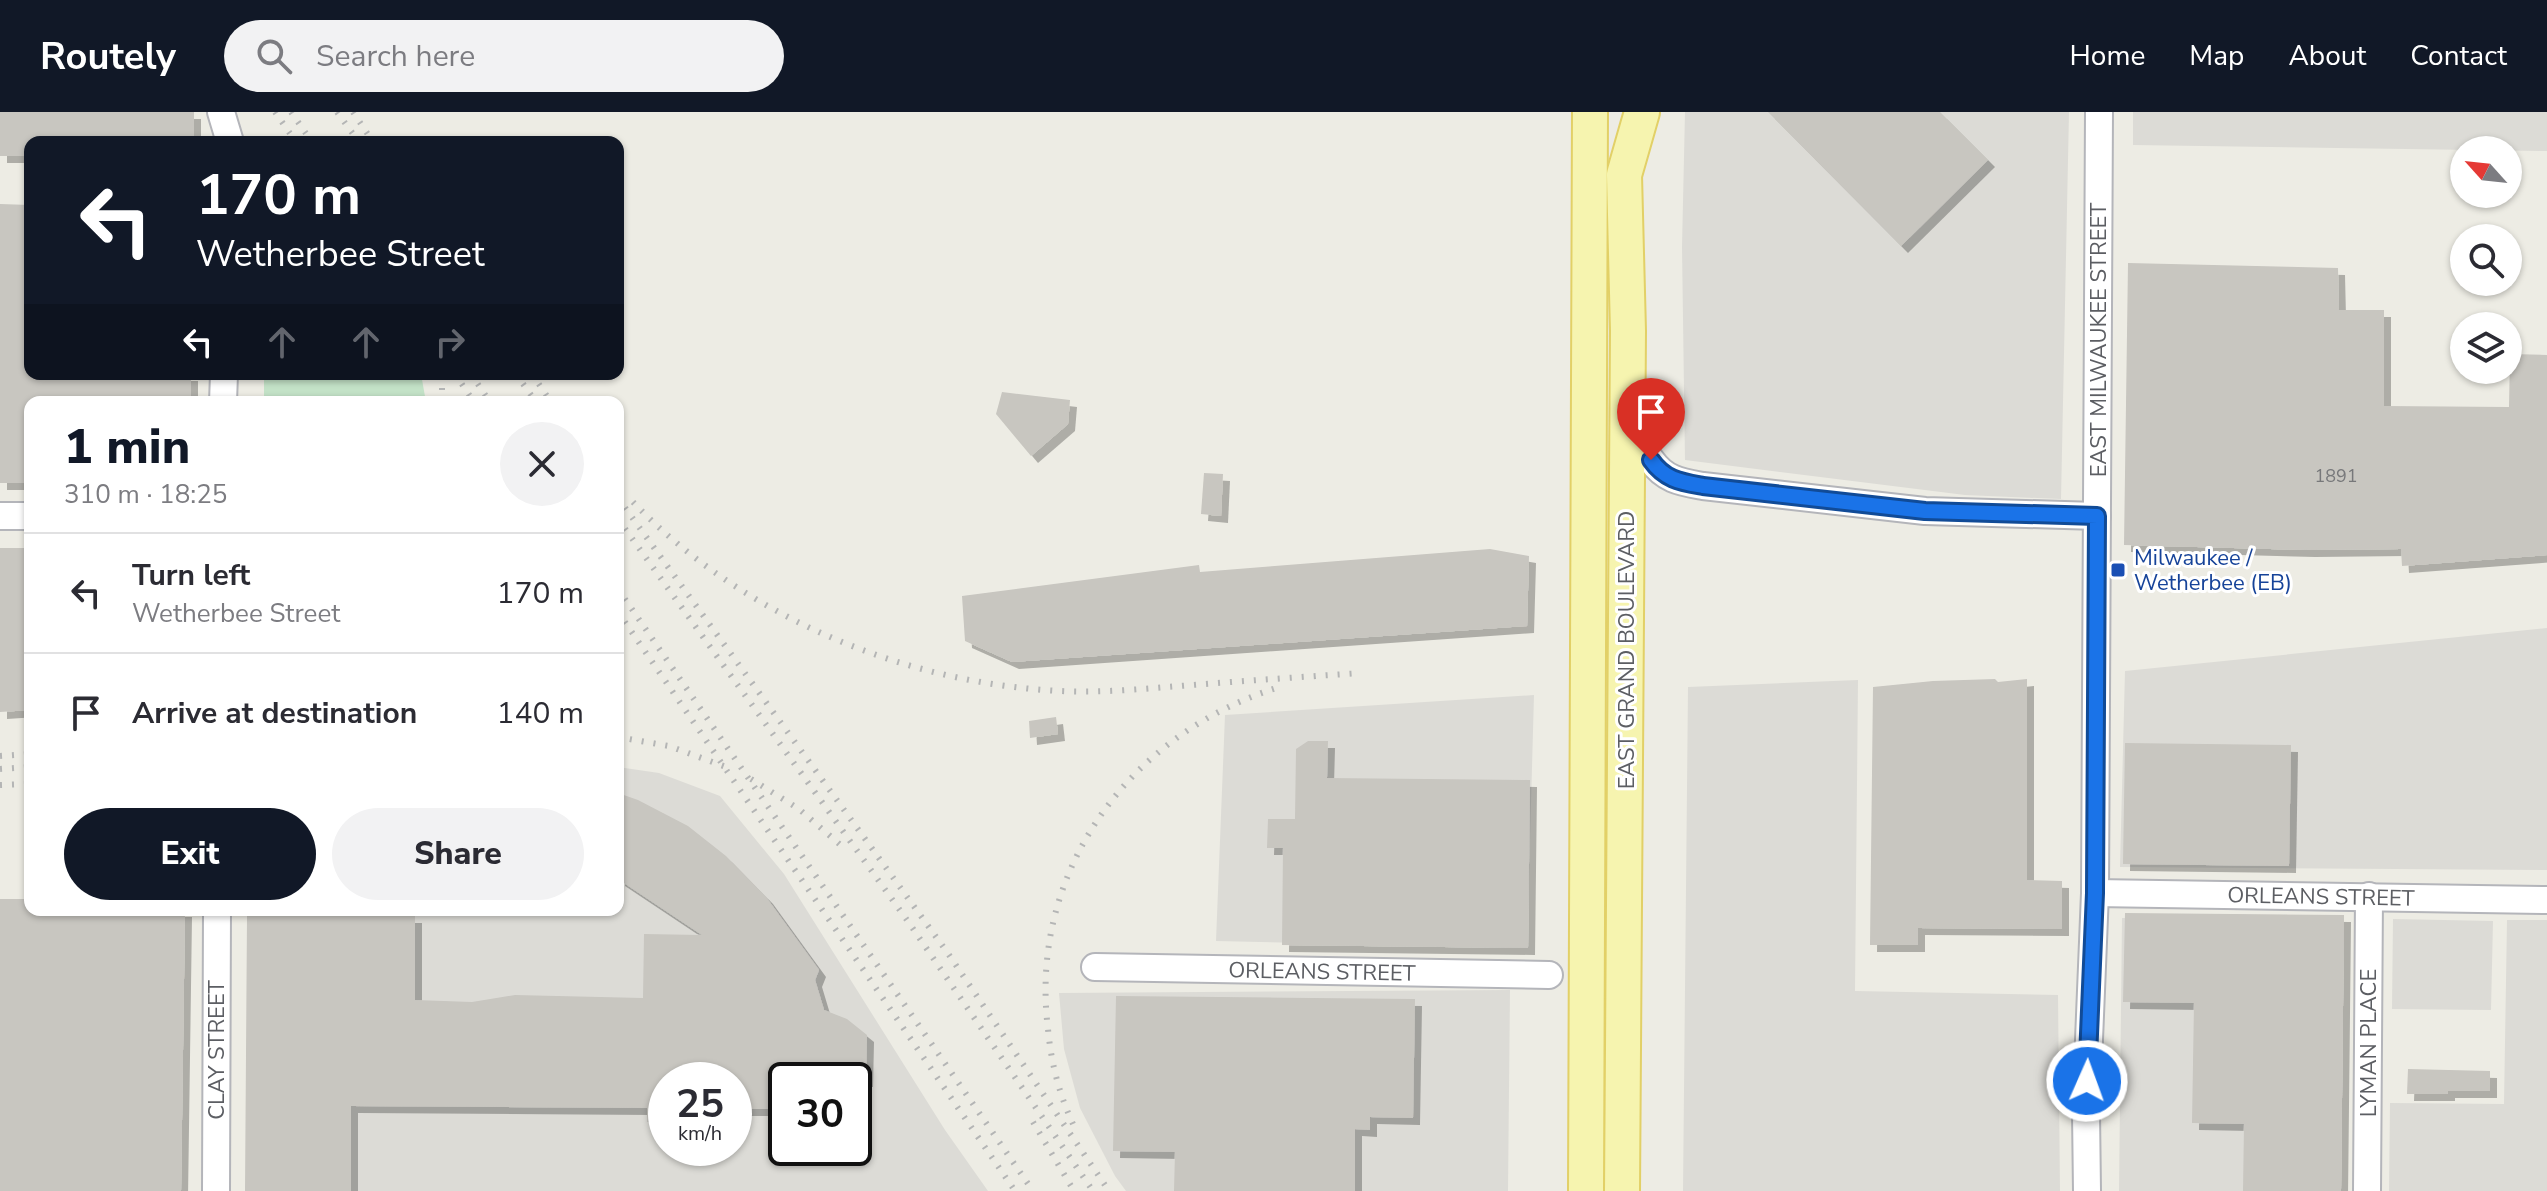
<!DOCTYPE html>
<meta charset="utf-8">
<style>
body{margin:0;font-family:"Nunito Sans",sans-serif;background:#f2f2f3;color:#2b2b33;height:100vh;display:flex;flex-direction:column;font-size:30px;white-space:nowrap}
*{box-sizing:border-box;margin:0}
p{font-size:26px;color:#7c7c81}
.icon{flex:none;width:44px;height:44px;fill:none;stroke:currentColor;stroke-width:2;stroke-linecap:round;stroke-linejoin:round}
.map{position:relative;flex:1;overflow:hidden}
.details{position:absolute;left:24px;top:284px;width:600px;height:520px;display:flex;flex-direction:column;background:#fff;border-radius:16px;box-shadow:0 2px 6px #0004}
.details>*{flex:none}
.banner{position:absolute;left:24px;top:24px;width:600px;height:244px;border-radius:16px;box-shadow:0 2px 6px #0004;background:#111827;color:#fff;overflow:hidden}
.needle{width:52px;rotate:297deg}
.buttons{position:absolute;left:2450px;top:24px;display:grid;gap:16px}
.buttons a{display:grid;place-items:center;width:72px;height:72px;border-radius:50%;background:#fff;box-shadow:0 2px 6px #0004;font-size:40px}
.speed{position:absolute;left:648px;top:950px;display:flex;gap:16px;font-size:40px;font-weight:700;text-align:center}
.speed>*{display:grid;place-content:center;width:104px;height:104px;border-radius:50%;background:#fff;box-shadow:0 2px 6px #0004;line-height:1}
.speed small{font-size:20px;font-weight:400}
.speed .limit{border:4px solid #111;border-radius:12px;background:#fff;color:#111}
.pin{position:absolute;display:grid;place-items:center;width:68px;height:68px;color:#fff;margin:-82px -34px;border-radius:50% 50% 50% 0;rotate:-45deg;box-shadow:0 0 8px #0007}
.pin .icon{rotate:45deg}
.me{position:absolute;width:88px;margin:-44px;rotate:2deg;stroke-linejoin:round;filter:drop-shadow(0 0 6px #0008)}
.turn{display:flex;align-items:center;gap:28px;height:168px;padding:0 40px;font-size:36px}
.turn .icon{width:104px;height:104px;stroke-width:2.5}
.turn b{display:block;font-size:56px;line-height:68px}
.lanes{display:flex;align-items:center;height:76px;padding:0 40px;background:#0003;justify-content:center;gap:40px;direction:ltr}
.lanes .off{opacity:.35}
.round{display:grid;place-items:center;flex:none;width:84px;height:84px;border-radius:42px;background:#f2f2f3}
.head{display:flex;align-items:center;justify-content:space-between;height:136px;padding:0 40px}
h1{font-size:48px;font-weight:800;line-height:60px;color:#111827}
.cta{display:flex;gap:16px;margin-top:auto;padding:16px 40px}
.cta a{flex:1;height:92px;border-radius:48px;background:#111827;color:#fff;font-size:32px;font-weight:800;line-height:92px;text-align:center}
.cta a+a{background:#f2f2f3;color:#2b2b33}
ul{padding:0;list-style:none}
li{display:flex;align-items:center;gap:24px;height:120px;padding:0 40px;border-top:2px solid #e1e1e2}
li div{flex:1}
li b{display:block;font-size:30px}
li em{font-style:normal}
header{display:flex;align-items:center;gap:48px;box-sizing:border-box;height:112px;padding:0 40px;background:#111827;color:#fff}
header strong{font-size:38px}
nav{display:flex;gap:44px;margin-inline-start:auto;font-size:28px}
.search{width:560px;height:72px;background:#f2f2f3;display:flex;align-items:center;gap:20px;box-sizing:border-box;padding:0 28px;border-radius:44px;color:#7c7c81;font-size:30px}
.map>svg:first-child{display:block}
</style>
<header>
<strong>Routely</strong>
<div class="search"><svg class="icon" aria-label="search" viewBox="0 0 24 24"><circle cx="10" cy="10" r="6"/><path d="M15 15l6 6"/></svg>Search here</div>
<nav><a>Home</a><a>Map</a><a>About</a><a>Contact</a></nav>
</header>
<div class="map">
<svg width="2547" height="1079" viewBox="0 0 2547 1079">
<defs>
<filter id="shadow"><feDropShadow dx="7" dy="7" stdDeviation="0" flood-color="#0004"/></filter>
</defs>
<rect width="100%" height="100%" fill="#edece4"/>
<!-- industrial -->
<g fill="#dcdbd6" fill-rule="evenodd">
<polygon points="1685,0 2069,0 2061,387 1965,383 1685,348 1682,135"/>
<polygon points="2133,0 2547,0 2547,39 2133,33"/>
<polygon points="2547,516 2547,758 2120,755 2125,559"/>
<polygon points="1858,568 1855,879 2058,883 2060,1079 1683,1079 1688,575"/>
<polygon points="1534,583 1527,836 1216,829 1225,603"/>
<path d="M618 655 659 661 720 684 784 762 945 1018 988 1079H250L252 798H618ZM666 968H734V1036H666ZM786 968H854V1036H786Z"/>
<polygon points="2122,806 2344,806 2339,1079 2119,1079"/>
<polygon points="2393,807 2493,809 2491,898 2392,897"/>
<polygon points="2507,808 2547,808 2547,1079 2389,1079 2390,991 2504,992"/>
<polygon points="1510,878 1508,1079 1126,1079 1115,1064 1080,996 1064,937 1059,881"/>
</g>
<!-- green -->
<polygon fill="#c3e2c7" points="264,262 421,262 426,290 264,290"/>
<!-- building -->
<g fill="#c8c6c0" filter="url(#shadow)">
<polygon points="0,0 194,0 194,30 30,30 30,44 0,44"/>
<polygon points="1768,0 1940,0 1988,48 1901,134"/>
<polygon points="0,92 30,93 30,262 191,262 191,290 30,290 30,371 0,371"/>
<polygon points="2128,151 2338,156 2339,198 2384,198 2384,294 2509,295 2510,242 2547,243 2547,443 2402,454 2401,437 2308,438 2124,433"/>
<polygon points="1002,280 1070,288 1068,312 1031,344 996,302"/>
<polygon points="1204,361 1223,362 1221,404 1201,402"/>
<polygon points="0,436 30,436 30,598 0,600"/>
<polygon points="1490,437 1529,444 1527,514 1012,550 965,529 962,484 1199,453 1200,460"/>
<polygon points="1995,567 1998,570 2027,567 2027,768 2062,769 2062,817 1918,816 1918,833 1870,833 1873,575 1933,569"/>
<polygon points="1056,605 1058,622 1030,626 1029,609"/>
<polygon points="1308,629 1328,629 1327,666 1530,668 1528,836 1282,833 1283,736 1267,736 1268,707 1295,707 1296,637"/>
<polygon points="2125,631 2291,633 2289,754 2123,752"/>
<polygon points="618,681 638,688 688,714 726,744 766,785 819,858 815,868 824,898 847,907 867,923 866,968 786,968 786,997 734,997 734,968 666,968 666,1010 647,1010 647,996 351,994 351,1079 245,1079 247,804 415,804 415,888 472,890 515,883 643,886 644,822 702,823 618,767"/>
<polygon points="0,787 30,787 30,798 185,798 181,1079 0,1079"/>
<polygon points="2125,801 2344,803 2341,1079 2243,1079 2244,1012 2192,1011 2194,891 2123,890"/>
<polygon points="1116,884 1415,887 1413,1006 1370,1005 1370,1018 1355,1017 1355,1079 1174,1079 1175,1040 1113,1039"/>
<polygon points="2408,957 2490,959 2490,979 2448,979 2448,982 2407,982"/>
</g>
<g fill="none" stroke-linecap="round" stroke-linejoin="round">
<defs>
<g id="minor">
<polyline points="221,0 230,30"/>
<polyline points="223,290 224,262"/>
<path d="M1651 348C1665 368 1681 370 1703 374L1925 399 2097 404"/>
<polyline points="0,404 30,404"/>
<polyline points="2095,781 2547,788"/>
<polyline points="1095,855 1549,863"/>
<polyline points="216,1079 217,798"/>
<polyline points="2087,1079 2086,1001 2095,781 2099,0"/>
<polyline points="2367,1079 2369,784"/>
</g>
<g id="major">
<polyline points="1586,1079 1590,0"/>
<polyline points="1622,1079 1628,219 1624,63 1642,0"/>
</g>
</defs>
<!-- minor casing -->
<use href="#minor" stroke="#b4b5ba" stroke-width="30"/>
<!-- major casing -->
<use href="#major" stroke="#e2d067" stroke-width="38"/>
<!-- minor -->
<use href="#minor" stroke="#fff" stroke-width="26"/>
<!-- major -->
<use href="#major" stroke="#f6f4af" stroke-width="34"/>
<!-- rail -->
<g stroke="#b4b5b5" stroke-width="6" stroke-dasharray="2 10" stroke-linecap="butt">
<polyline points="275,0 296,30"/>
<polyline points="291,0 312,30"/>
<polyline points="337,0 359,30"/>
<polyline points="353,0 373,30"/>
<polyline points="455,262 474,290"/>
<polyline points="471,262 490,290"/>
<polyline points="516,262 536,290"/>
<polyline points="532,262 551,290"/>
<polyline points="442,290 442,262"/>
<polyline points="618,386 947,840 1109,1079"/>
<path d="M633 390C742 504 903 571 1060 579 1100 581 1141 577 1180 574 1241 569 1301 565 1361 561"/>
<polyline points="618,407 907,808 1093,1079"/>
<polyline points="618,477 1033,1079"/>
<polyline points="618,500 1015,1079"/>
<polyline points="618,625 669,634 726,655"/>
<polyline points="0,644 30,642"/>
<polyline points="0,657 30,655"/>
<polyline points="751,667 799,697 844,736"/>
<polyline points="0,673 30,672"/>
<polyline points="1033,1010 1074,1079"/>
<path d="M1073 1012C1059 982 1051 950 1048 917 1028 758 1132 618 1283 574"/>
</g>
</g>
<g fill="none" stroke-linecap="round" stroke-linejoin="round">
<defs>
<path id="route" d="M1651 348C1665 368 1681 370 1703 374L1925 399 2097 404 2095 781 2087 969"/>
</defs>
<!-- route casing -->
<use href="#route" stroke="#114b97" stroke-width="20"/>
<!-- route -->
<use href="#route" stroke="#1a73e8" stroke-width="14"/>
</g>
<!-- markers -->
<rect fill="#1a4fb4" stroke="#fff" stroke-width="3" x="2110" y="450" width="16" height="16" rx="4"/>
<g text-anchor="middle" stroke-width="6" stroke-linejoin="round" paint-order="stroke">
<!-- number labels -->
<g font-size="18" fill="#77787a">
<text x="2336" y="370">1891</text>
</g>
<!-- street labels -->
<g font-size="22" fill="#5c5e63" stroke="#fff">
<text transform="translate(2098 228) rotate(-90)" y="8">EAST MILWAUKEE STREET</text>
<text transform="translate(1626 538) rotate(-90)" y="8">EAST GRAND BOULEVARD</text>
<text transform="translate(2321 784) rotate(1)" y="8">ORLEANS STREET</text>
<text transform="translate(1322 859) rotate(1)" y="8">ORLEANS STREET</text>
<text transform="translate(2368 931) rotate(-90)" y="8">LYMAN PLACE</text>
<text transform="translate(216 938) rotate(-90)" y="8">CLAY STREET</text>
</g>
<!-- transit labels -->
<g font-size="22" fill="#164399" stroke="#fff" text-anchor="start">
<text x="2134" y="453">Milwaukee /<tspan x="2134" dy="25">Wetherbee (EB)</tspan></text>
</g>
</g>
</svg>
<div class="buttons">
<a><svg class="needle" viewBox="-14 -14 28 28"><path d="M0-13l5 13h-10z" fill="#e53935"/><path d="M0 13l5-13h-10z" fill="#7c7c81"/></svg></a>
<a><svg class="icon" aria-label="search" viewBox="0 0 24 24"><circle cx="10" cy="10" r="6"/><path d="M15 15l6 6"/></svg></a>
<a><svg class="icon" aria-label="layers" viewBox="0 0 24 24"><path d="M12 4l9 5-9 5-9-5zM3 14l9 5 9-5"/></svg></a>
</div>
<div class="speed"><div>25<small>km/h</small></div><div class="limit">30</div></div>
<div class="pin" style="left:1651px;top:348px;background:#d93025"><svg class="icon" aria-label="arrive" viewBox="0 0 24 24"><path d="M6 21V4h12l-3 4 3 4H6"/></svg></div>
<svg class="me" style="left:2087px;top:969px" viewBox="-20 -20 40 40"><circle r="17" fill="#1a73e8" stroke="#fff" stroke-width="3"/><path d="M0-11L8 9 0 5-8 9z" fill="#fff"/></svg>
<div class="banner">
<div class="turn"><svg class="icon" aria-label="left" viewBox="0 0 24 24"><path d="M17 20v-9H6M10 6l-5 5 5 5"/></svg><div><b>170 m</b>Wetherbee Street</div></div>
<div class="lanes"><svg class="icon" aria-label="left" viewBox="0 0 24 24"><path d="M17 20v-9H6M10 6l-5 5 5 5"/></svg><svg class="icon off" aria-label="ahead" viewBox="0 0 24 24"><path d="M12 20V5M6 11l6-6 6 6"/></svg><svg class="icon off" aria-label="ahead" viewBox="0 0 24 24"><path d="M12 20V5M6 11l6-6 6 6"/></svg><svg class="icon off" aria-label="right" viewBox="0 0 24 24"><path d="M7 20v-9h11M14 6l5 5-5 5"/></svg></div>
</div>
<section class="details">
<div class="head"><div><h1>1 min</h1><p>310 m · 18:25</p></div><a class="round"><svg class="icon" aria-label="close" viewBox="0 0 24 24"><path d="M6 6l12 12M18 6L6 18"/></svg></a></div>
<ul>
<li><svg class="icon" aria-label="left" viewBox="0 0 24 24"><path d="M17 20v-9H6M10 6l-5 5 5 5"/></svg><div><b>Turn left</b><p>Wetherbee Street</p></div><em>170 m</em></li>
<li><svg class="icon" aria-label="arrive" viewBox="0 0 24 24"><path d="M6 21V4h12l-3 4 3 4H6"/></svg><div><b>Arrive at destination</b></div><em>140 m</em></li>
</ul>
<div class="cta"><a>Exit</a><a>Share</a></div>
</section>
</div>
